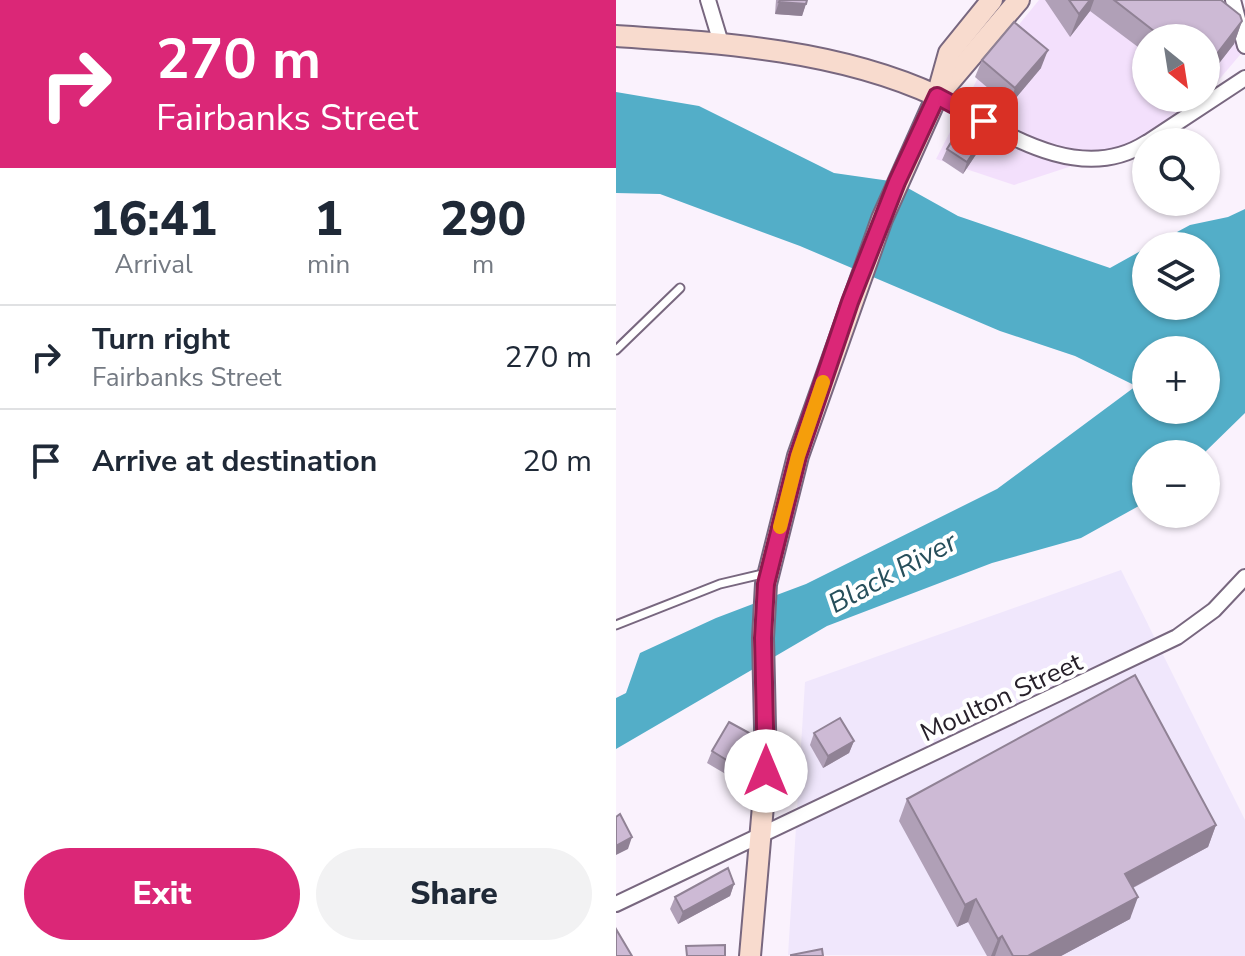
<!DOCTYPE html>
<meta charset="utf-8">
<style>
body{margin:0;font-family:"Nunito Sans",sans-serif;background:#f2f2f3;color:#1f2937;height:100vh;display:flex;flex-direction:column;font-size:30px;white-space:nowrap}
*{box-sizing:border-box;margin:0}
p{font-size:26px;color:#747a83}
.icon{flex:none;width:44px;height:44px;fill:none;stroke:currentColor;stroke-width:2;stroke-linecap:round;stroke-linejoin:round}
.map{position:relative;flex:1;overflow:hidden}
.drawer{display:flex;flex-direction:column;background:#fff;width:616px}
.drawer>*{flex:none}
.hud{background:#db2777;color:#fff;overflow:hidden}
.needle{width:52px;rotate:150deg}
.controls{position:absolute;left:516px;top:24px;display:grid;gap:16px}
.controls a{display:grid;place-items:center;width:88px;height:88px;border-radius:50%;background:#fff;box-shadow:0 2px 6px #0004;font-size:40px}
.pin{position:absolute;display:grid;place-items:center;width:68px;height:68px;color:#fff;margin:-34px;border-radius:16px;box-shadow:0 4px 12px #0006}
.me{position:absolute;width:88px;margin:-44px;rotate:0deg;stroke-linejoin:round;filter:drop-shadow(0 0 6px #0008)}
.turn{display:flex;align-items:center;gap:28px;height:168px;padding:0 24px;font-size:36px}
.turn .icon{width:104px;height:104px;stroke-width:2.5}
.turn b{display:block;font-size:56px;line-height:68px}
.eta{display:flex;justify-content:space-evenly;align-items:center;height:136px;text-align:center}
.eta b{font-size:48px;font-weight:800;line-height:56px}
.primary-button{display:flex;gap:16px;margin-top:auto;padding:16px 24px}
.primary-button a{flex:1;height:92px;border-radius:48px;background:#db2777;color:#fff;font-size:32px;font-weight:800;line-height:92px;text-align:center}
.primary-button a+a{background:#f2f2f3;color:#1f2937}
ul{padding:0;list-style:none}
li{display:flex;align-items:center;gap:24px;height:104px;padding:0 24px;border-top:2px solid #e0e1e3}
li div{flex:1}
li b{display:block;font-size:30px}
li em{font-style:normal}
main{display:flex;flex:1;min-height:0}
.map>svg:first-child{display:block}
</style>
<main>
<section class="drawer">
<div class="hud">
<div class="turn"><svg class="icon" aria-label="right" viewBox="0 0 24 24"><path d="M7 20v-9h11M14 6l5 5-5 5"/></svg><div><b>270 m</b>Fairbanks Street</div></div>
</div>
<div class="eta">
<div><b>16:41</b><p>Arrival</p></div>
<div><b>1</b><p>min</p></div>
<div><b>290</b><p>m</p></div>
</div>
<ul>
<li><svg class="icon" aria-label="right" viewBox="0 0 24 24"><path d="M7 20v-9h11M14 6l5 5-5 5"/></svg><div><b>Turn right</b><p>Fairbanks Street</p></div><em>270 m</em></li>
<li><svg class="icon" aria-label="arrive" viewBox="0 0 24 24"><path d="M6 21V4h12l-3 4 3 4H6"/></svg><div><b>Arrive at destination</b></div><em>20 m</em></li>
</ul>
<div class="primary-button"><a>Exit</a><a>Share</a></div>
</section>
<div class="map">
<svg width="629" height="956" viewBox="0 0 629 956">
<rect width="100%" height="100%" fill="#faf2fd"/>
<!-- built -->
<polygon fill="#f3e0fc" points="423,0 566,0 629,42 629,49 590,95 590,38 530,38 530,98 587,98 557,133 398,185 320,159 366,70"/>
<!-- industrial -->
<polygon fill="#f0e7fc" points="505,570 629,820 629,956 172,955 189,682"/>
<!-- water -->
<path fill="#53aec8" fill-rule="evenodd" d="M0 92 83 106 218 173 281 182 342 216 494 268 530 248V306H590V246H535L574 225 612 217 629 209V413L587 454H530V502L465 538 376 563 211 626 0 749V698L10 693 24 653 100 618 190 584 381 489 520 386 459 356 384 331 184 246 44 194 0 193ZM530 350H590V410H530Z"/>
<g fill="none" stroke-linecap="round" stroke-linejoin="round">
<defs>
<g id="lane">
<polyline points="0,350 64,288"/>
<polyline points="0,625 104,584 151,573"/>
</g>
<g id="street">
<polyline points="92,0 105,43"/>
<polyline points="617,0 629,46"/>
<path d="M321 96C383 129 461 187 530 143"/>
<polyline points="532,142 629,78"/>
<polyline points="0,904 561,637 598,610 629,577"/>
</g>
<g id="secondary">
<path d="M0 36C108 43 222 50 321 96"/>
<polyline points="324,93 403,0"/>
<polyline points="134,956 150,771 147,638 150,584 182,456 266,219 321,96 333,53 376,0"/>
</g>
</defs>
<!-- lane casing -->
<use href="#lane" stroke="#78677f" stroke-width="11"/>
<!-- street casing -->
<use href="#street" stroke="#78677f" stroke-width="18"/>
<!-- secondary casing -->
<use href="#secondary" stroke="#78677f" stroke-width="24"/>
<!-- lane -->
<use href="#lane" stroke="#fff" stroke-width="7"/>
<!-- street -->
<use href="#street" stroke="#fff" stroke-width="14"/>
<!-- secondary -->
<use href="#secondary" stroke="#f8dbce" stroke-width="20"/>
</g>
<!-- wall -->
<g fill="#b0a0b7">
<polygon points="160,0 191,0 186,16 159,14"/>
<polygon points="429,0 605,0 626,21 618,44 590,80 590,38 530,38 530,53 474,11 454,37"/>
<polygon points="366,60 425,68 393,106 359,77"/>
<polygon points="331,149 361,153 347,174 326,160"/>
<polygon points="198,733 238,741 233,753 207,768 194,745"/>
<polygon points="130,746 113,776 91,763 96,751"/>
<polygon points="291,799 600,825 592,847 517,888 514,919 445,956 371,956 352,922 341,927 283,821"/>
<polygon points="118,884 114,896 62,924 54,909 59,897"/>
</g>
<!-- shaded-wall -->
<g fill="#908295">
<polygon points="474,0 478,0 474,11 454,37 463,14"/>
<polygon points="163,2 190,4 186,16 159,14"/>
<polygon points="626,21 618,44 590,80 590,68"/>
<polygon points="432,50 425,68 393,106 399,88"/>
<polygon points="365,141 361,153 347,174 351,162"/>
<polygon points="135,734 130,746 113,776 117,764"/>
<polygon points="238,741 233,753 207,768 212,756"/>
<polygon points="600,825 592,847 501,896 509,874"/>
<polygon points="16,837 12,849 0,855 0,846"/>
<polygon points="118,884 114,896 62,924 67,912"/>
<polygon points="522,897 514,919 445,956 412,956"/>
<polygon points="360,899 352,922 341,927 349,905"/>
<polygon points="386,936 379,956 375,956 382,939"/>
</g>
<!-- building -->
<g fill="#cdbad5" stroke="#908295" stroke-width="2">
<polygon points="164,0 191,0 190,4 163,2"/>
<polygon points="453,0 474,0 463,14"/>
<polygon points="498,0 605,0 624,15 626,21 590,68 590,38 547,38"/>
<polygon points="398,22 432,50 399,88 366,60"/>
<polygon points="344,128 365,141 351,162 331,149"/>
<polygon points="519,675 600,825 509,874 522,897 412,956 397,956 386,936 382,939 360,899 349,905 291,799"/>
<polygon points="224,718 238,741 212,756 198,733"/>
<polygon points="113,722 135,734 117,764 96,751"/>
<polygon points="4,814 16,837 0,846 0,817"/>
<polygon points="112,868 118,884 67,912 59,897"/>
<polygon points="0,929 16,956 0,956"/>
<polygon points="109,945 109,956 71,956 70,946"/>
<polygon points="206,949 207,956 175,956 175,955"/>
</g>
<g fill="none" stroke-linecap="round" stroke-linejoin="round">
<defs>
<polyline id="route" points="150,771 147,638 150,584 182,456 234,302 281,182 321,96 368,121"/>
</defs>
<!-- route casing -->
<use href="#route" stroke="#8e194d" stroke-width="20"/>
<!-- route -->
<use href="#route" stroke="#db2777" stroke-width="14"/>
<!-- slow -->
<polyline stroke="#f59e0b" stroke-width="14" points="164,527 182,456 207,382"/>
</g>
<g text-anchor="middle" stroke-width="8" stroke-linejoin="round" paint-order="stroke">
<!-- street labels -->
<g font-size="26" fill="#27202a" stroke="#fff">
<text transform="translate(385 697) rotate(-25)" y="9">Moulton Street</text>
</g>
<!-- water labels -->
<g font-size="28" font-style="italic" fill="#274f5b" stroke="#fff">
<text transform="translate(276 572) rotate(-28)" y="10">Black River</text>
</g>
</g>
</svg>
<div class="controls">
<a><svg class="needle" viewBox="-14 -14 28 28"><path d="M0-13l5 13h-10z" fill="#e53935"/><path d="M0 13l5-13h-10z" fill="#747a83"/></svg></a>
<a><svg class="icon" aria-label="search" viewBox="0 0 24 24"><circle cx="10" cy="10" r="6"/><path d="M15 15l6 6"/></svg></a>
<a><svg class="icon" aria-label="layers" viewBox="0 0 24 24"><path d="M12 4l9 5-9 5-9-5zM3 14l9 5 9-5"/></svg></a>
<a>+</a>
<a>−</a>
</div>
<div class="pin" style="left:368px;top:121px;background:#d93025"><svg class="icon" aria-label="arrive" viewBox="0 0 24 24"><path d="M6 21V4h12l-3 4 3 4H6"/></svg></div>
<svg class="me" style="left:150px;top:771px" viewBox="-20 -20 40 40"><circle r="19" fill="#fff"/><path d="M0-13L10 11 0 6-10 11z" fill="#db2777"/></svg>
</div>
</main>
